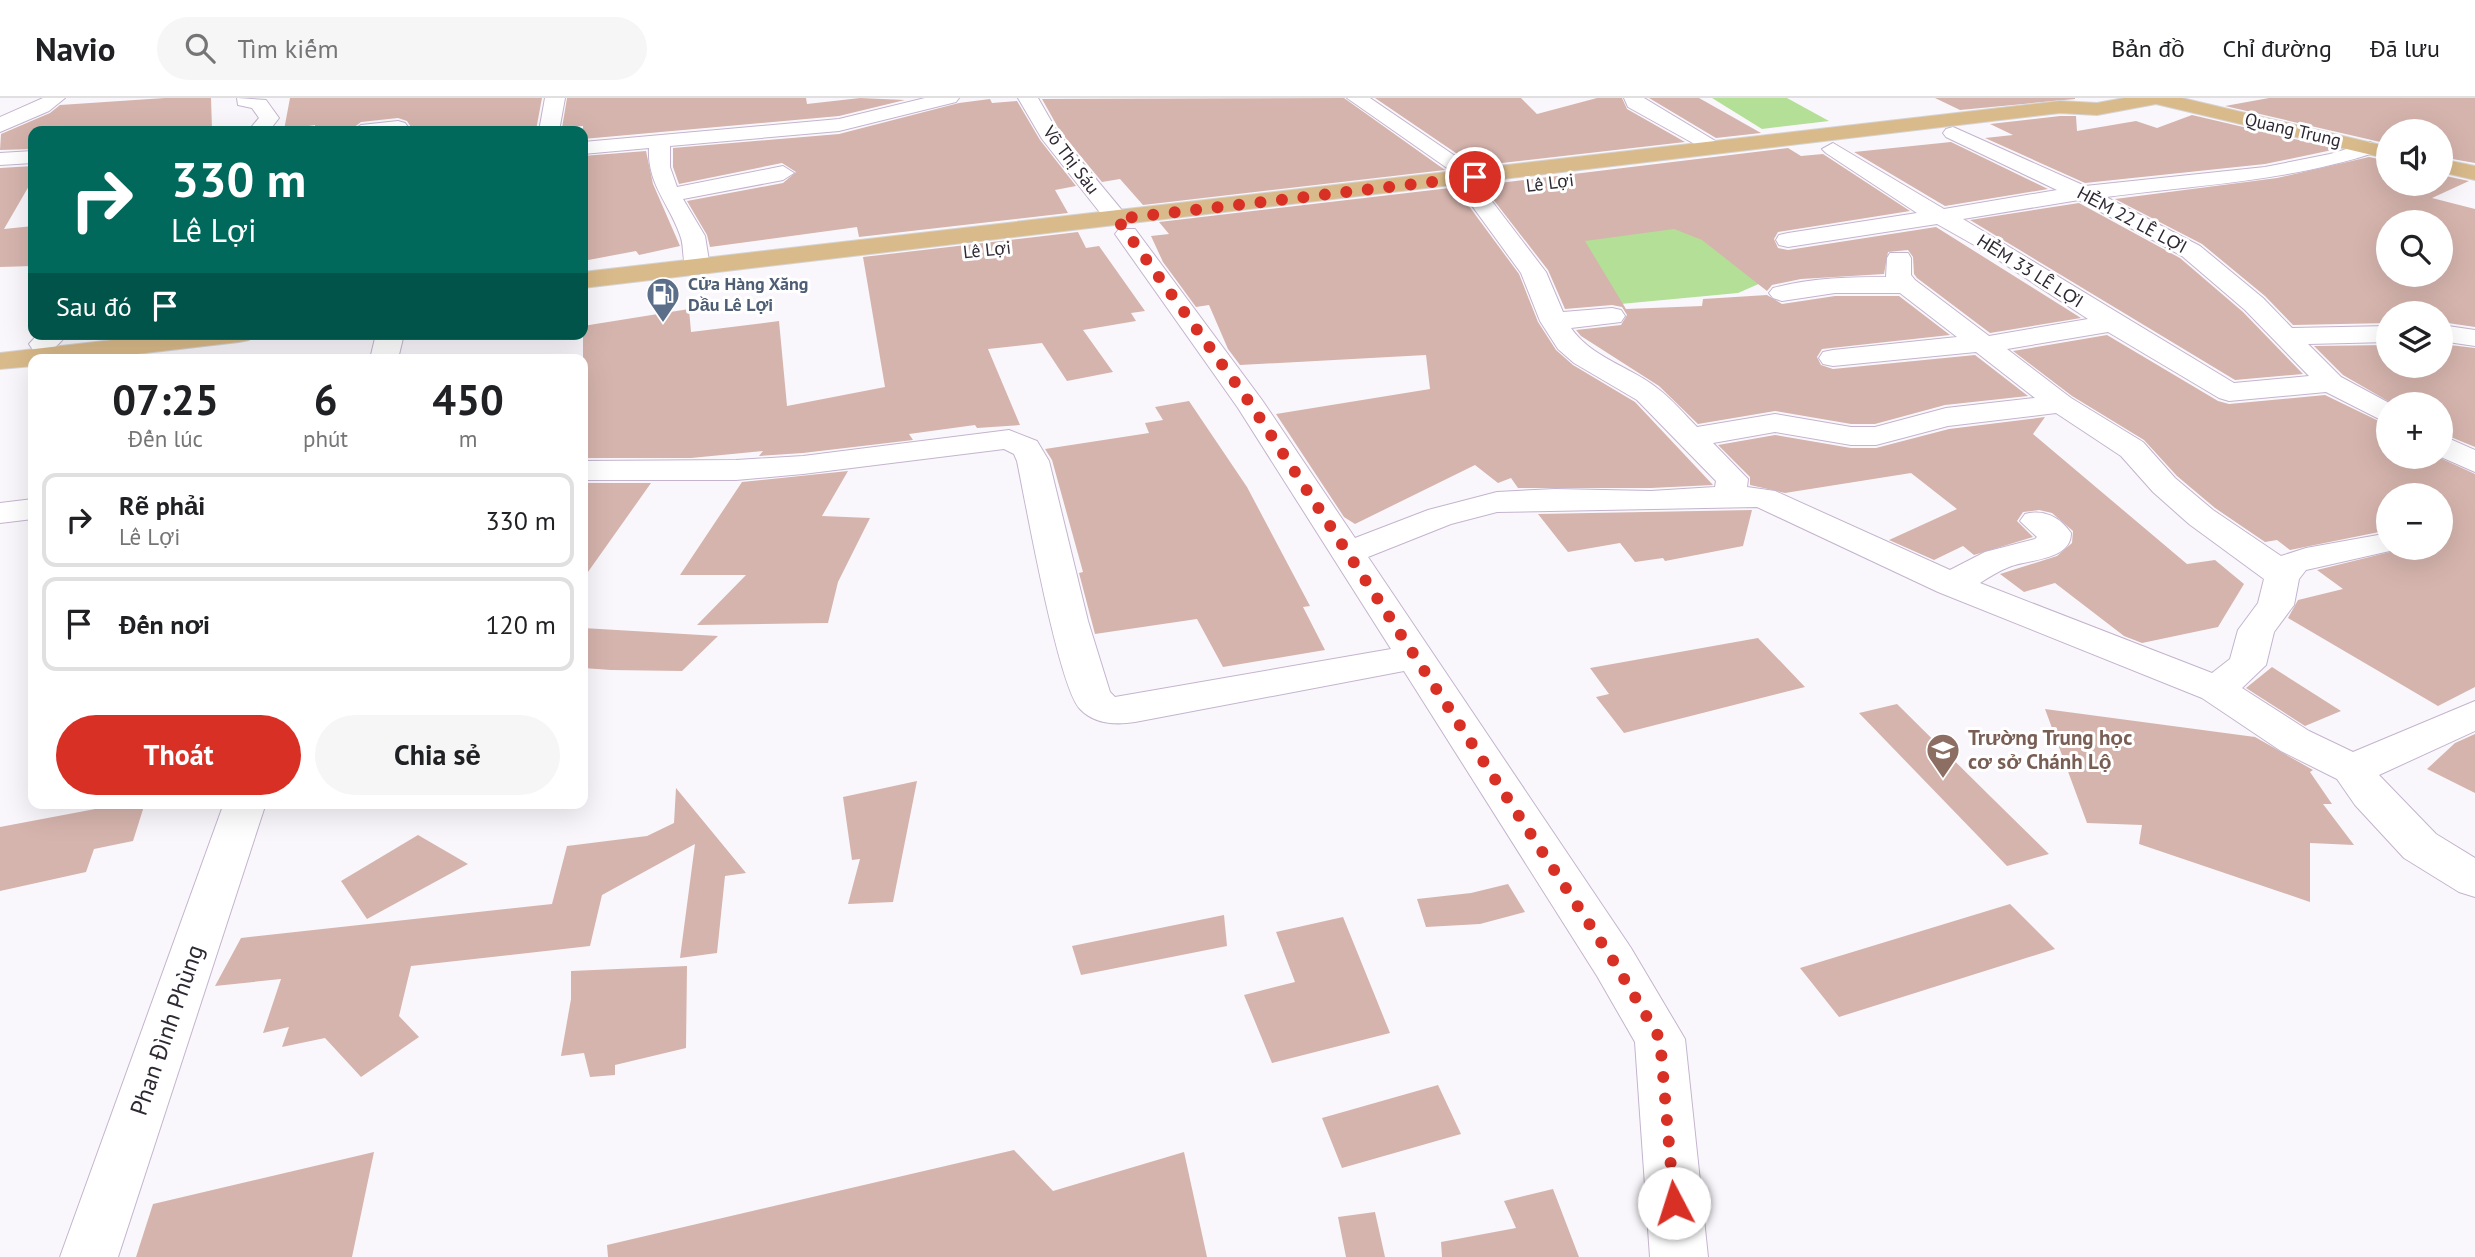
<!DOCTYPE html>
<html lang="vi">
<meta charset="utf-8">
<style>
body{margin:0;font-family:"PT Sans",sans-serif;background:#f6f6f6;color:#202124;height:100vh;display:flex;flex-direction:column;font-size:26px;white-space:nowrap}
*{box-sizing:border-box;margin:0}
p{font-size:23px;color:#757577}
.icon{flex:none;width:38px;height:38px;fill:none;stroke:currentColor;stroke-width:2;stroke-linecap:round;stroke-linejoin:round}
.map{position:relative;flex:1;overflow:hidden}
.side{position:absolute;left:28px;top:256px;width:560px;height:455px;display:flex;flex-direction:column;background:#fff;border-radius:14px;box-shadow:0 7px 28px #0002}
.side>*{flex:none}
.top-card{position:absolute;left:28px;top:28px;width:560px;height:214px;border-radius:14px;box-shadow:0 7px 28px #0002;background:#00695c;color:#fff;overflow:hidden}
.tools{position:absolute;left:2376px;top:21px;display:grid;gap:14px}
.tools a{display:grid;place-items:center;width:77px;height:77px;border-radius:50%;background:#fff;box-shadow:0 7px 28px #0002;font-size:35px}
.pin{position:absolute;display:grid;place-items:center;width:60px;height:60px;color:#fff;margin:-30px;border:4px solid #fff;border-radius:50%;box-shadow:0 2px 7px #0007}
.me{position:absolute;width:77px;margin:-38px;rotate:355deg;stroke-linejoin:round;filter:drop-shadow(0 0 5px #0008)}
.turn{display:flex;align-items:center;gap:24px;height:147px;padding:0 28px;font-size:32px}
.turn .icon{width:91px;height:91px;stroke-width:2.5}
.turn b{display:block;font-size:49px;line-height:60px}
.then{display:flex;align-items:center;height:66px;padding:0 28px;background:#0003;gap:14px;font-size:26px}
.eta{display:flex;justify-content:space-evenly;align-items:center;height:119px;text-align:center}
.eta b{font-size:42px;font-weight:600;line-height:49px}
.button{display:flex;gap:14px;margin-top:auto;padding:14px 28px}
.button a{flex:1;height:80px;border-radius:42px;background:#d93025;color:#fff;font-size:28px;font-weight:600;line-height:80px;text-align:center}
.button a+a{background:#f6f6f6;color:#202124}
ul{padding:0;list-style:none}
li{display:flex;align-items:center;gap:21px;height:94px;margin:0 14px 10px;padding:0 14px;border:4px solid #e0e0e0;border-radius:14px}
li div{flex:1}
li b{display:block;font-size:26px}
li em{font-style:normal}
header{display:flex;align-items:center;gap:42px;box-sizing:border-box;height:98px;padding:0 35px;background:#fff;border-bottom:2px solid #e0e0e0}
header strong{font-size:33px}
nav{display:flex;gap:38px;margin-inline-start:auto;font-size:24px}
.search{width:490px;height:63px;background:#f6f6f6;display:flex;align-items:center;gap:18px;box-sizing:border-box;padding:0 24px;border-radius:38px;color:#757577;font-size:26px}
.map>svg:first-child{display:block}
</style>
<header>
<strong>Navio</strong>
<div class="search"><svg class="icon" aria-label="search" viewBox="0 0 24 24"><circle cx="10" cy="10" r="6"/><path d="M15 15l6 6"/></svg>Tìm kiếm</div>
<nav><a>Bản đồ</a><a>Chỉ đường</a><a>Đã lưu</a></nav>
</header>
<div class="map">
<svg width="2475" height="1159" viewBox="0 0 2475 1159">
<rect width="100%" height="100%" fill="#faf7fc"/>
<!-- green -->
<g fill="#b4df97">
<polygon points="1712,0 1787,0 1829,23 1762,31"/>
<polygon points="1696,128 1761,185 1738,195 1610,207 1548,141"/>
</g>
<!-- building -->
<g fill="#d5b4ad" fill-rule="evenodd">
<polygon points="165,0 211,0 212,31 33,33 33,51 0,52 1,36 50,15 60,7"/>
<polygon points="290,0 542,0 536,32 528,33 408,33 411,29 407,23 398,20 361,24 349,33 315,33 315,27 284,32"/>
<polygon points="567,0 806,0 807,6 860,0 905,2 839,18 583,41 583,28 562,30"/>
<polygon points="1344,0 1445,72 1143,107 1120,81 1102,84 1060,33 1042,1"/>
<polygon points="1375,0 1521,0 1537,16 1597,0 1622,0 1627,11 1685,44 1475,68"/>
<polygon points="1649,0 1699,0 1761,35 1716,40"/>
<polygon points="1935,0 2075,0 2075,1 1960,12"/>
<polygon points="2269,0 2475,0 2475,65 2441,59 2441,33 2389,33 2389,46 2225,8"/>
<polygon points="990,1 992,5 1017,3 1040,42 1076,88 1055,92 1068,115 859,139 857,129 850,130 710,149 707,137 687,103 783,85 796,74 782,65 679,86 673,69 673,50 839,36 959,5"/>
<polygon points="2192,17 2337,51 2265,66 2085,85 1985,40 2013,37 1990,26 2060,18 2076,18 2077,33 2136,23 2157,30"/>
<polygon points="1951,44 2048,91 1945,108 1854,54"/>
<polygon points="1788,50 1801,58 1823,56 1910,113 1778,134 1774,141 1778,150 1788,152 1936,129 2081,220 1990,235 1917,180 1914,176 1913,159 1908,152 1888,154 1884,176 1801,181 1772,187 1767,193 1702,142 1674,131 1585,143 1626,211 1702,208 1703,201 1767,197 1782,206 1835,198 1899,198 1950,237 1822,251 1817,259 1821,267 1833,271 1975,257 2028,298 1945,307 1875,326 1851,326 1775,313 1698,326 1659,288 1581,238 1576,232 1621,227 1627,217 1622,209 1612,207 1565,211 1548,172 1482,87"/>
<polygon points="646,53 653,86 680,148 639,157 636,153 583,163 583,58"/>
<path d="M2369 59 2389 63V86H2441V77L2469 83 2432 100 2475 111V229L2441 224V215H2389V225L2293 227 2265 198 2202 146 2115 101 2277 80ZM2389 124H2441V177H2389Z"/>
<polygon points="33,68 33,81 4,131 33,128 33,168 0,169 0,70"/>
<polygon points="1467,88 1460,96 1519,176 1538,224 1556,252 1573,267 1635,304 1713,387 1651,390 1518,390 1511,380 1498,385 1475,367 1355,426 1344,419 1276,316 1430,291 1426,257 1240,267 1228,251 1209,207 1196,209 1163,164 1151,138 1169,136 1159,124"/>
<polygon points="2079,105 2180,160 2243,214 2303,276 2235,282 1970,122"/>
<polygon points="1078,134 1086,150 1099,148 1145,213 1131,215 1136,223 1083,232 1113,274 1067,283 1042,245 988,251 1020,327 977,330 975,327 909,336 913,342 803,355 759,358 763,353 691,360 583,360 583,228 689,211 691,234 779,223 787,308 885,289 863,159"/>
<polygon points="2107,237 2218,303 2229,306 2325,297 2389,328 2389,359 2438,359 2475,376 2475,589 2438,608 2288,520 2298,502 2343,491 2317,472 2406,450 2441,450 2441,397 2389,397 2389,432 2290,452 2277,442 2265,444 2215,410 2177,378 2144,342 2072,298 2013,253"/>
<polygon points="2441,246 2475,250 2475,349 2441,335 2441,306 2393,306 2343,277 2314,248 2389,247 2389,268 2441,268"/>
<polygon points="1189,303 1247,389 1310,508 1303,509 1325,552 1223,569 1197,521 1095,536 1079,475 1083,474 1052,362 1045,351 1149,335 1145,325 1163,322 1155,309"/>
<polygon points="2045,319 2033,336 2187,466 2215,462 2244,486 2218,529 2142,545 2124,538 2055,485 2024,494 2000,476 2057,458 2072,445 2073,433 2052,415 2039,412 2023,414 2017,423 2033,439 1974,457 1963,448 1934,462 1889,442 1957,411 1911,375 1785,395 1750,387 1750,379 1718,347 1775,337 1851,350 1876,350 1949,331"/>
<polygon points="848,373 822,418 870,420 838,484 828,525 697,527 746,477 680,477 742,384"/>
<polygon points="583,385 651,385 583,481"/>
<polygon points="1752,412 1743,448 1665,463 1663,460 1635,464 1620,445 1568,454 1538,416"/>
<polygon points="583,530 718,538 682,573 611,572 583,570"/>
<polygon points="1758,540 1805,589 1624,635 1596,599 1609,596 1590,570"/>
<polygon points="2272,569 2341,613 2305,628 2246,590"/>
<polygon points="1897,606 1991,699 2049,756 2007,768 1859,615"/>
<polygon points="2045,611 2255,639 2313,672 2310,674 2332,706 2323,706 2354,747 2310,745 2310,804 2139,746 2142,727 2087,725"/>
<polygon points="2475,636 2475,695 2427,671 2455,645"/>
<polygon points="917,683 893,804 848,806 860,761 852,762 843,699"/>
<polygon points="676,690 746,775 725,778 717,855 680,860 695,746 602,797 590,848 411,868 399,918 419,939 361,979 325,940 282,949 289,929 263,935 281,881 215,888 241,840 552,806 567,748 647,738 674,725"/>
<polygon points="127,705 145,705 133,743 94,751 86,774 0,793 0,729"/>
<polygon points="418,737 468,766 367,821 341,783"/>
<polygon points="1508,786 1525,814 1480,826 1426,829 1417,801 1471,795"/>
<polygon points="2010,806 2055,851 1839,919 1800,870"/>
<polygon points="1224,817 1227,848 1081,877 1072,848"/>
<polygon points="1343,819 1390,935 1272,965 1244,897 1295,884 1276,834"/>
<polygon points="687,868 686,950 615,967 615,977 590,979 584,955 561,958 571,901 571,873"/>
<polygon points="1438,987 1461,1036 1342,1070 1322,1020"/>
<polygon points="1014,1052 1053,1093 1184,1054 1207,1159 608,1159 607,1147"/>
<polygon points="374,1054 352,1159 136,1159 153,1106"/>
<polygon points="1553,1091 1579,1159 1442,1159 1441,1144 1516,1130 1504,1103"/>
<polygon points="1375,1114 1385,1159 1346,1159 1338,1119"/>
</g>
<g fill="none" stroke-linecap="round" stroke-linejoin="round">
<defs>
<g id="minor">
<polygon points="43,0 65,0 49,13 0,34 0,19"/>
<polygon points="237,0 266,2 279,20 269,33 248,33 259,20 252,10 238,7"/>
<polygon points="545,0 565,0 559,33 539,33"/>
<path d="M925 0H959L956 4 839 33 670 48V69L677 89 783 68 794 75 783 82 683 101 705 138 710 169 706 174H688C681 163 685 149 680 137 669 105 647 86 649 50L583 56V44L839 21Z"/>
<polygon points="1018,0 1038,0 1058,35 1125,116 1129,121 1125,126 1109,126 1042,41"/>
<polygon points="1347,0 1370,0 1486,79 1483,84 1467,84"/>
<polygon points="1624,0 1644,0 1727,50 1723,54 1709,54 1628,9"/>
<polygon points="398,23 405,25 408,29 405,33 351,33 361,27"/>
<path d="M1953 29 2085 88 2265 69 2330 56 2370 44 2381 50 2377 54C2289 83 2198 87 2106 99L2200 148 2263 200 2292 230 2389 228V244L2308 246 2341 279 2391 306H2389V326L2326 294 2229 303 2219 300 2108 234 2007 251 2071 300 2143 344 2175 380 2213 412 2281 458 2306 450 2389 435V450H2403L2306 472 2299 481 2294 507 2274 534 2266 567 2242 590 2309 633 2353 654 2475 603V633L2379 677 2436 736 2475 760V799L2459 794 2404 760 2355 707 2337 681 2281 653 2202 600 1938 494 1757 409 1497 414 1451 426 1368 459 1631 850 1685 941 1708 1159H1650L1635 944 1597 878 1404 573 1135 624C1116 627 1094 626 1080 611 1058 588 1026 406 1017 363L1014 356 1004 351 803 376 736 382H583V363L736 362 803 358 1009 332 1037 343 1049 363 1088 523 1110 594 1115 599 1391 551 1238 310 1115 136 1119 131H1135L1262 302 1355 440 1428 412 1497 394 1555 391 1651 393 1715 389 1716 383 1637 302 1574 265 1558 251 1540 223 1521 175 1462 94 1473 87 1481 89 1546 174 1563 214 1612 210 1621 212 1625 218 1621 224 1571 230C1592 260 1629 268 1657 290 1672 301 1684 316 1697 329L1775 316 1851 329H1875L1946 310 2035 300 1976 254 1833 268 1823 266 1819 260 1823 254 1833 252 1957 239 1900 195H1835L1782 203 1773 200 1769 195 1773 190C1810 180 1848 179 1886 179L1887 160 1890 155H1908L1911 160V177L1915 182 1989 238 2088 221 1983 152 1937 126 1788 149 1779 147 1776 142 1779 137 1788 135 1917 115 1826 55 1822 51 1833 45 1944 111 2057 92 1946 39 1943 35 1946 31ZM2079 102 2182 158 2245 212 2309 278 2234 285 1963 121ZM2056 315 2121 358 2153 394 2189 426 2264 481 2258 505 2238 532 2230 561 2212 575 1980 485C1989 479 1999 473 2009 469 2028 461 2071 463 2071 435 2060 419 2044 411 2025 416L2020 423 2037 439 2035 441 1985 454 1950 472 1775 393 1747 389 1748 381 1713 345 1775 334 1851 347H1876L1948 328Z"/>
<polygon points="33,53 33,65 0,67 0,55"/>
<polygon points="2441,227 2475,232 2475,248 2441,243"/>
<path d="M38 236H67C58 249 49 256 33 252L29 246Z"/>
<polygon points="376,236 404,236 398,261 370,261"/>
<polygon points="2441,337 2475,352 2475,374 2441,359"/>
<polygon points="33,401 33,421 0,425 0,405"/>
<polygon points="224,705 266,705 118,1159 60,1159"/>
</g>
<g id="major">
<polygon points="2124,0 2182,0 2389,49 2389,61 2156,6 2097,17 2060,15 583,190 583,174 2060,3 2097,5"/>
<polygon points="2441,61 2475,68 2475,82 2441,74"/>
<polygon points="164,236 252,236 249,242 239,244 94,261 33,261 33,268 0,271 0,255"/>
</g>
</defs>
<!-- minor casing -->
<use href="#minor" stroke="#c4b4ce" stroke-width="2"/>
<!-- major casing -->
<use href="#major" stroke="#d5d4d6" stroke-width="2"/>
<!-- minor -->
<use href="#minor" fill="#fff" fill-rule="evenodd"/>
<!-- major -->
<use href="#major" fill="#d9ba8a" fill-rule="evenodd"/>
</g>
<g fill="none" stroke-linecap="round" stroke-linejoin="round">
<!-- route -->
<polyline stroke="#d93025" stroke-width="12" stroke-dasharray="0 21.6" points="1475,79 1117,121 1252,308 1614,864 1660,941 1674,1105"/>
</g>
<!-- icons -->
<defs>
<symbol id="fuel-pin" viewBox="-11 -11 22 30"><path d="M0 17L-7.5 6A9.5 9.5 0 1 1 7.5 6Z" fill="#5c6f8a" stroke="#fff"/><path d="M-5.5-6h7V0h2V4h1.3V-2.5L3-4.5l.8-.8L6-3V5H2.5V1h-1V6h-7ZM-4.2-4.7v3.2H.2V-4.7Z" fill="#fff"/></symbol>
<symbol id="school-pin" viewBox="-11 -11 22 30"><path d="M0 17L-7.5 6A9.5 9.5 0 1 1 7.5 6Z" fill="#8d6e63" stroke="#fff"/><path d="M0-5L7-2L0 1L-7-2ZM-4 1L0 2.5L4 1V4Q0 6-4 4Z" fill="#fff"/></symbol>
</defs>
<g fill-rule="evenodd">
<use href="#fuel-pin" x="644" y="177" width="38" height="52"/>
<use href="#school-pin" x="1924" y="633" width="38" height="52"/>
</g>
<g text-anchor="middle" stroke-width="6" stroke-linejoin="round" paint-order="stroke">
<!-- far-street labels -->
<g font-size="18" fill="#2e2832" stroke="#fff">
<text transform="translate(2293 32) rotate(13)" y="6">Quang Trung</text>
<text transform="translate(1071 62) rotate(53)" y="6">Võ Thị Sáu</text>
<text transform="translate(1550 85) rotate(-7)" y="6">Lê Lợi</text>
<text transform="translate(2132 122) rotate(28)" y="6">HẺM 22 LÊ LỢI</text>
<text transform="translate(987 152) rotate(-6)" y="6">Lê Lợi</text>
<text transform="translate(2030 173) rotate(32)" y="6">HẺM 33 LÊ LỢI</text>
</g>
<!-- far-service labels -->
<g font-size="18" font-weight="bold" fill="#4e5e75" stroke="#fff" text-anchor="start">
<text x="688" y="192">Cửa Hàng Xăng<tspan x="688" dy="21">Dầu Lê Lợi</tspan></text>
</g>
<!-- education labels -->
<g font-size="21" font-weight="bold" fill="#785e54" stroke="#fff" text-anchor="start">
<text x="1968" y="647">Trường Trung học<tspan x="1968" dy="24">cơ sở Chánh Lộ</tspan></text>
</g>
<!-- near-street labels -->
<g font-size="24" fill="#2e2832" stroke="#fff">
<text transform="translate(167 932) rotate(-71)" y="8">Phan Đình Phùng</text>
</g>
</g>
</svg>
<div class="tools">
<a><svg class="icon" aria-label="sound" viewBox="0 0 24 24"><path d="M4 9h4l5-4v14l-5-4H4zM17 9q2 3 0 6"/></svg></a>
<a><svg class="icon" aria-label="search" viewBox="0 0 24 24"><circle cx="10" cy="10" r="6"/><path d="M15 15l6 6"/></svg></a>
<a><svg class="icon" aria-label="layers" viewBox="0 0 24 24"><path d="M12 4l9 5-9 5-9-5zM3 14l9 5 9-5"/></svg></a>
<a>+</a>
<a>−</a>
</div>
<div class="pin" style="left:1475px;top:79px;background:#d93025"><svg class="icon" aria-label="arrive" viewBox="0 0 24 24"><path d="M6 21V4h12l-3 4 3 4H6"/></svg></div>
<svg class="me" style="left:1674px;top:1105px" viewBox="-20 -20 40 40"><circle r="19" fill="#fff"/><path d="M0-13L10 11 0 6-10 11z" fill="#d93025"/></svg>
<div class="top-card">
<div class="turn"><svg class="icon" aria-label="right" viewBox="0 0 24 24"><path d="M7 20v-9h11M14 6l5 5-5 5"/></svg><div><b>330 m</b>Lê Lợi</div></div>
<div class="then">Sau đó<svg class="icon" aria-label="arrive" viewBox="0 0 24 24"><path d="M6 21V4h12l-3 4 3 4H6"/></svg></div>
</div>
<section class="side">
<div class="eta">
<div><b>07:25</b><p>Đến lúc</p></div>
<div><b>6</b><p>phút</p></div>
<div><b>450</b><p>m</p></div>
</div>
<ul>
<li><svg class="icon" aria-label="right" viewBox="0 0 24 24"><path d="M7 20v-9h11M14 6l5 5-5 5"/></svg><div><b>Rẽ phải</b><p>Lê Lợi</p></div><em>330 m</em></li>
<li><svg class="icon" aria-label="arrive" viewBox="0 0 24 24"><path d="M6 21V4h12l-3 4 3 4H6"/></svg><div><b>Đến nơi</b></div><em>120 m</em></li>
</ul>
<div class="button"><a>Thoát</a><a>Chia sẻ</a></div>
</section>
</div>
